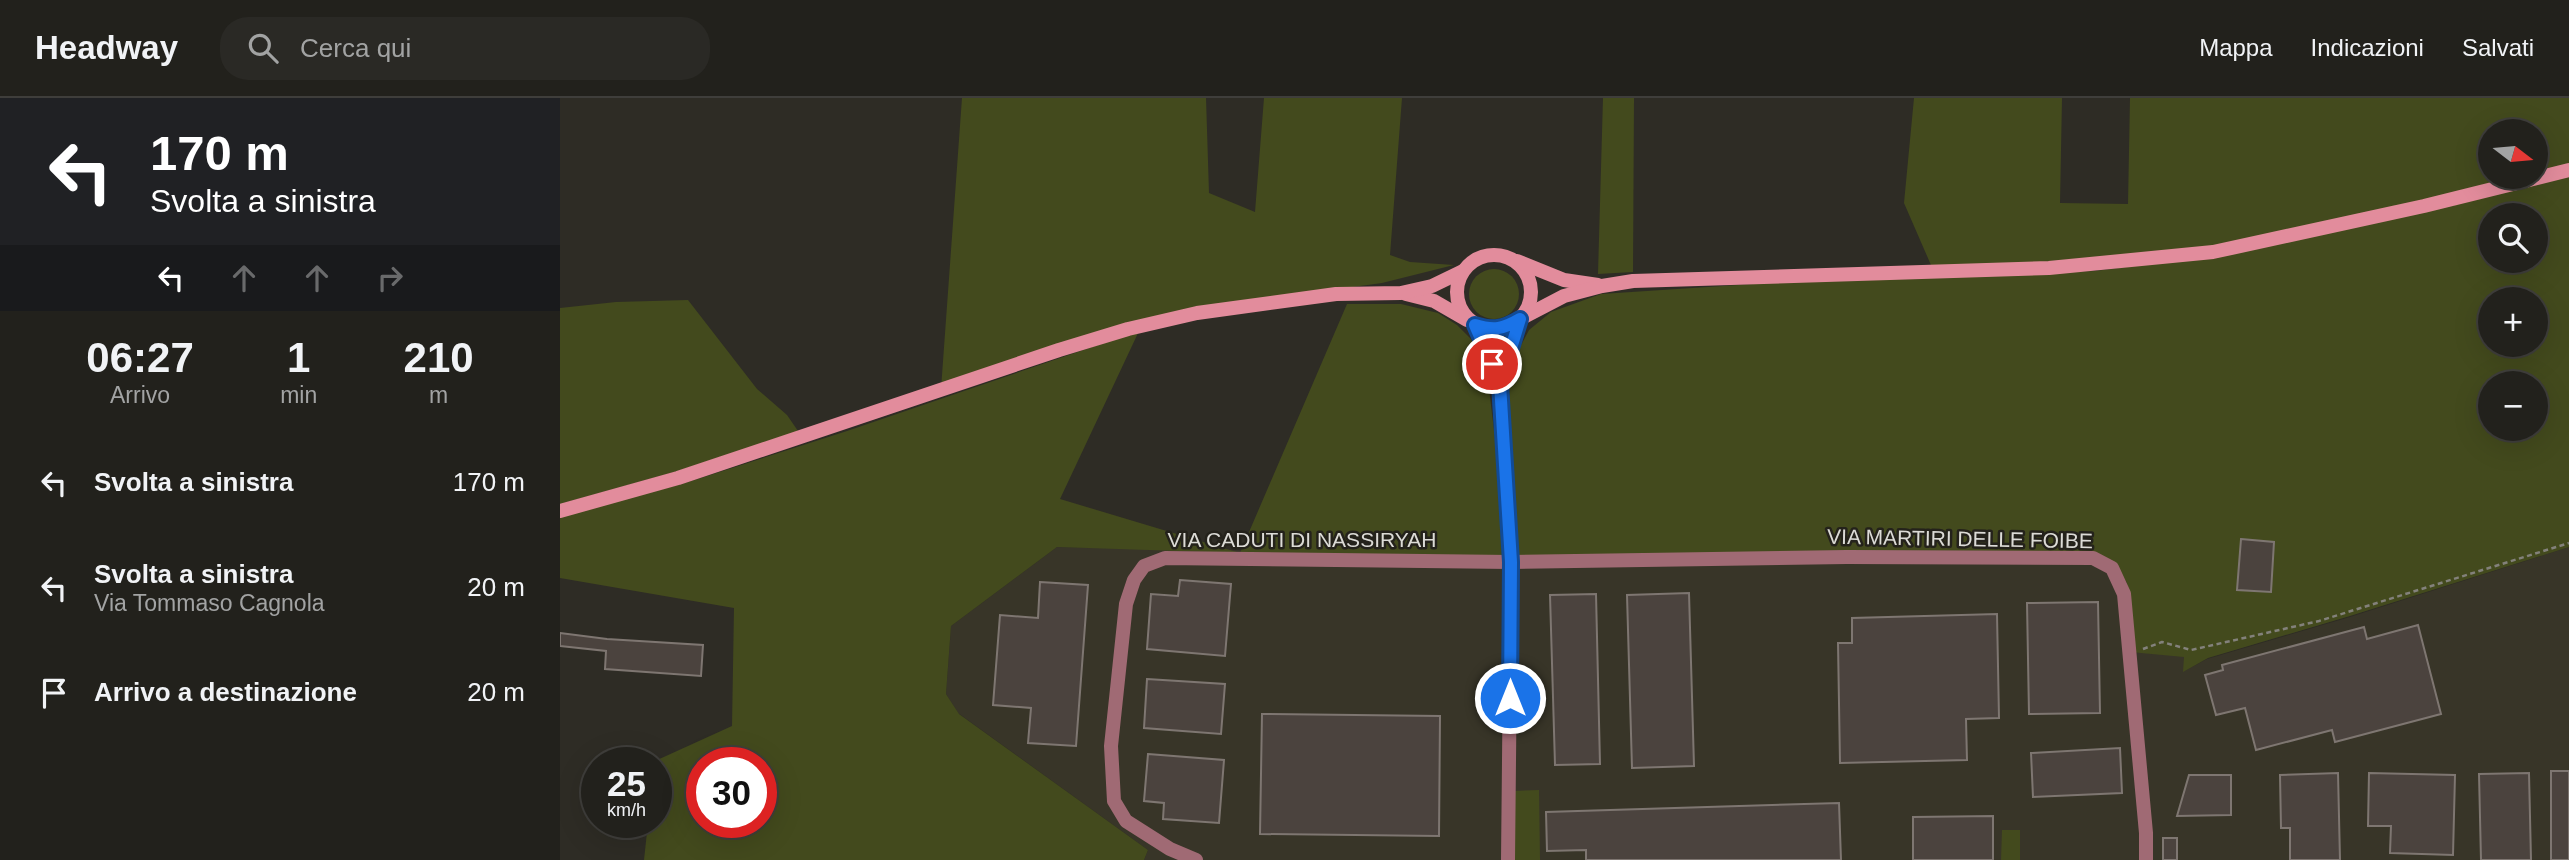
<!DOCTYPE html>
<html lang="it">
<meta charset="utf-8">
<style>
body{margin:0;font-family:Helvetica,sans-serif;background:#2a2925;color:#f1f3f6;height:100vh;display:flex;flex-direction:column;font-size:26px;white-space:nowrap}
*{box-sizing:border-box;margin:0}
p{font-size:23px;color:#a2a3a3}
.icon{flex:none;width:38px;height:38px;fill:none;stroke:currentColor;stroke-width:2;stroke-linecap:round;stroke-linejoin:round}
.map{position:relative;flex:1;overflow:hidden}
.drawer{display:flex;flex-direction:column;background:#22211c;width:560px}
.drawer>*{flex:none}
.hud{background:#202124;color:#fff;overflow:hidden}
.needle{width:46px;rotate:106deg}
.buttons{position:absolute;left:1918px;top:21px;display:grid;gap:14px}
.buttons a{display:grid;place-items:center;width:70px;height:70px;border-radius:50%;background:#22211c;box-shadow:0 7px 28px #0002,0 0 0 2px #3f3e3b;font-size:35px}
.speed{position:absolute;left:21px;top:649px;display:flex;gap:14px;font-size:35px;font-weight:700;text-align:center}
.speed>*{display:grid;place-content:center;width:91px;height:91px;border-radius:50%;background:#22211c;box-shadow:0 7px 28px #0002,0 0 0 2px #3f3e3b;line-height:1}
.speed small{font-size:18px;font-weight:400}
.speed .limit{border:10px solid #d22;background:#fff;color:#111}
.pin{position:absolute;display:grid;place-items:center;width:60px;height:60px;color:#fff;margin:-30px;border:4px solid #fff;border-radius:50%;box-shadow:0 2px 7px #0007}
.me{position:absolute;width:77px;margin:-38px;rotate:0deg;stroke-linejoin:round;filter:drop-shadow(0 0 5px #0008)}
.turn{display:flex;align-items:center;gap:24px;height:147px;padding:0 35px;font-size:32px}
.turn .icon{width:91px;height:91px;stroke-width:2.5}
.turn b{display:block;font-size:49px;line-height:60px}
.lanes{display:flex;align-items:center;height:66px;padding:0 35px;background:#0003;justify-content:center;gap:35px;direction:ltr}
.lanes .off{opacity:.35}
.eta{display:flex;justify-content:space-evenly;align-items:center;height:119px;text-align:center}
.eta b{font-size:42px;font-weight:600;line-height:49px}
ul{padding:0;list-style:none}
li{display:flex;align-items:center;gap:21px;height:105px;padding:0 35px}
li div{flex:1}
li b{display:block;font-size:26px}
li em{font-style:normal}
header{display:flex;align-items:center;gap:42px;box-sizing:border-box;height:98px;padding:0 35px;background:#22211c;border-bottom:2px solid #3f3e3b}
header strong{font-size:33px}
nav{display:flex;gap:38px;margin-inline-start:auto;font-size:24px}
.search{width:490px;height:63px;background:#2a2925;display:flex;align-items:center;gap:18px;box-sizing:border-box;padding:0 24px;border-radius:28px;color:#a2a3a3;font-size:26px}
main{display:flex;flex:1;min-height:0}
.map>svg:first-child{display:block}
</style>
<header>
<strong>Headway</strong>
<div class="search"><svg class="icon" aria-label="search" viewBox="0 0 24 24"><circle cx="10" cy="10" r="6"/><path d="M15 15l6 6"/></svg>Cerca qui</div>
<nav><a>Mappa</a><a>Indicazioni</a><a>Salvati</a></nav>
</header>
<main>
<section class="drawer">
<div class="hud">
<div class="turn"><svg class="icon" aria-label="left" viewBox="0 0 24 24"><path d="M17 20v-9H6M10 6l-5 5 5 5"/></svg><div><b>170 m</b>Svolta a sinistra</div></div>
<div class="lanes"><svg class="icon" aria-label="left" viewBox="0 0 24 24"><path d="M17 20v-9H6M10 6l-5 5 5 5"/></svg><svg class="icon off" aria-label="ahead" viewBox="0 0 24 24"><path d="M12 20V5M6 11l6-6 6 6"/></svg><svg class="icon off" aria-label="ahead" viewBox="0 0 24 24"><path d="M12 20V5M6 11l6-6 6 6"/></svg><svg class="icon off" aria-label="right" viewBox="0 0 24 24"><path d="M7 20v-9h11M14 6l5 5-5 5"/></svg></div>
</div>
<div class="eta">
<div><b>06:27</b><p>Arrivo</p></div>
<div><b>1</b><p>min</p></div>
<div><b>210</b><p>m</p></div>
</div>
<ul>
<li><svg class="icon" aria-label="left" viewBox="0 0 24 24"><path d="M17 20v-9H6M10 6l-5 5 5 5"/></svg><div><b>Svolta a sinistra</b></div><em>170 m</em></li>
<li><svg class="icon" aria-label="left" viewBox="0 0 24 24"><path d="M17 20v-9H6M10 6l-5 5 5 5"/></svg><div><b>Svolta a sinistra</b><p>Via Tommaso Cagnola</p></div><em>20 m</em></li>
<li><svg class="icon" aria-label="arrive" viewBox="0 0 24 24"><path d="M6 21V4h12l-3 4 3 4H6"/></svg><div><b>Arrivo a destinazione</b></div><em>20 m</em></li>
</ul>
</section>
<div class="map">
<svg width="2009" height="762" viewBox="0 0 2009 762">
<rect width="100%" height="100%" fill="#2e2c25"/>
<!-- built -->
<polygon fill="#383528" points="497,449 1555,467 1567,485 1570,554 1625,557 1624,573 1647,561 1790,519 2009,449 2009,762 584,762 588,752 398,615 386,596 391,528"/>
<!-- green -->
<g fill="#434a1d" fill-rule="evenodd">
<polygon points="402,0 646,0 649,95 695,114 704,0 842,0 830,157 850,164 894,167 822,185 639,210 381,291"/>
<polygon points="1043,0 1074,0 1073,174 1038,176"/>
<path d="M1354 0H1502L1500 105 1568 106 1570 0H2009V72L1653 154 1374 174 1344 105ZM1930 33H1976V79H1930Z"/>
<path d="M2009 78V449L1790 518 1648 560 1623 574 1624 559 1570 554 1567 485 1555 467 953 458 949 286 958 253 969 232 991 214 1041 196 1239 183 1535 173 1598 165ZM1930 117H1976V163H1930ZM1930 201H1976V247H1930ZM1930 285H1976V331H1930Z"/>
<circle cx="934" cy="196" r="25"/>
<polygon points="128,202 197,291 227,317 238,333 118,373 0,406 0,210 56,204"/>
<path d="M787 206H841L878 215 897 227 911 241 928 282 949 458 680 455 497 449 391 528 386 596 399 616 588 752 584 762H84L88 725 96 724 95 663 172 628 174 510 0 480V418L122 386 287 333 579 233 500 401 680 455ZM142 665H201V724H142Z"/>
<polygon points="979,692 980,762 954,762 953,693"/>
<polygon points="1442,732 1460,732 1460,762 1441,762"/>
</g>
<!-- building -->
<g fill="#4b433e" stroke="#7e7671" stroke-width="2">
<polygon points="1681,441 1714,444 1711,494 1677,492"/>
<polygon points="620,482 671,486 665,558 587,551 591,496 618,498"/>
<polygon points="480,484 528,487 516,648 468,645 471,610 433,607 440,517 478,520"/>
<polygon points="1129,495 1134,668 1072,670 1067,497"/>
<polygon points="1036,496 1040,666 995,667 990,497"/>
<polygon points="1538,504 1540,615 1469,616 1467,505"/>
<polygon points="1437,516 1439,620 1406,621 1407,662 1280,665 1278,545 1292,545 1292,520"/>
<polygon points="1858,527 1881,616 1775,644 1772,632 1696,652 1685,610 1656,617 1645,577 1663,572 1662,567 1804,529 1807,541"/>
<polygon points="0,535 47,541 143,547 141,578 45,571 46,553 0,548"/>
<polygon points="587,581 665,586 661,636 584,630"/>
<polygon points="702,616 880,618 879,738 700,736"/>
<polygon points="1560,650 1562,695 1473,699 1471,655"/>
<polygon points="588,656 664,662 659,725 603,721 604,705 584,703"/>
<rect x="1991" y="673" width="18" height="89"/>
<polygon points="1778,675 1780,762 1730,762 1730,730 1721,730 1720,677"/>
<polygon points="1809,675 1895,677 1893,757 1830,755 1831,728 1808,728"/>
<polygon points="1969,675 1971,762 1921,762 1919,676"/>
<polygon points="1629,677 1671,677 1671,717 1617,718"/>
<polygon points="1279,705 1281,762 1026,762 1026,752 987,753 986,714"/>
<polygon points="1433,718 1433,762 1353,762 1353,719"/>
<rect x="1603" y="740" width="14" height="22"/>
</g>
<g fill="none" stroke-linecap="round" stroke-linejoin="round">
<!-- path -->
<polyline stroke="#83817b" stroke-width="2.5" stroke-dasharray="5 3.5" stroke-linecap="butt" points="1583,551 1602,544 1631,552 1759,523 2009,445"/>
<!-- street -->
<g stroke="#a06a74" stroke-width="14">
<polyline points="915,227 940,286 951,464 948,762"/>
<polyline points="940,286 960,221"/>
<polyline points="636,762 610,751 566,723 554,703 551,648 566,506 574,482 584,468 605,460 951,464 1287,459 1533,460 1552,470 1564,496 1586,735 1586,762"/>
</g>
<!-- secondary -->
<g stroke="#e28c9c" stroke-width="14">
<circle cx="934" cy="194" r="37"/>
<polyline points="957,163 1004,182 1038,187"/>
<polyline points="846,196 874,203 907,222"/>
<polyline points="960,221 1004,198 1042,188 1073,183 1489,170 1653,154 1864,108 2009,72"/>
<polyline points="0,413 118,380 499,252 568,231 637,215 776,196 841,195 872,188 903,173"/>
</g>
</g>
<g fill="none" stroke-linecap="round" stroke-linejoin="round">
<defs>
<path id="route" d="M932 266 915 227C934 233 943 231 960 221L940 286 951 464 950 600"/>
</defs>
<!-- route casing -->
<use href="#route" stroke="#114b97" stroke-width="18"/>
<!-- route -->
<use href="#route" stroke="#1a73e8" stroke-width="12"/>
</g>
<g text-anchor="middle" stroke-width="5" stroke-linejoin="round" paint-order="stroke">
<!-- street labels -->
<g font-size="21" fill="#dcdbd6" stroke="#24221b">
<text transform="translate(1400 441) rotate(1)" y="7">VIA MARTIRI DELLE FOIBE</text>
<text x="742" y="449">VIA CADUTI DI NASSIRYAH</text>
</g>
</g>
</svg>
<div class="buttons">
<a><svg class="needle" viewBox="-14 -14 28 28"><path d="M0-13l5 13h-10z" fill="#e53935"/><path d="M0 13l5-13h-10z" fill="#a2a3a3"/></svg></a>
<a><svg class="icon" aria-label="search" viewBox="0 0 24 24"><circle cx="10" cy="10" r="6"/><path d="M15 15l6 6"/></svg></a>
<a>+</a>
<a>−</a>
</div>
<div class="speed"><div>25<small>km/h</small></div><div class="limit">30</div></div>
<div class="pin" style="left:932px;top:266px;background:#d93025"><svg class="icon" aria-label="arrive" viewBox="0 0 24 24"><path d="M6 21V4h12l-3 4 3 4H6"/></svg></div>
<svg class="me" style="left:950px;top:600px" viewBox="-20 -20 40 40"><circle r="17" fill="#1a73e8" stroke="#fff" stroke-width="3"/><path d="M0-11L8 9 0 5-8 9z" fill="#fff"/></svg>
</div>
</main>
